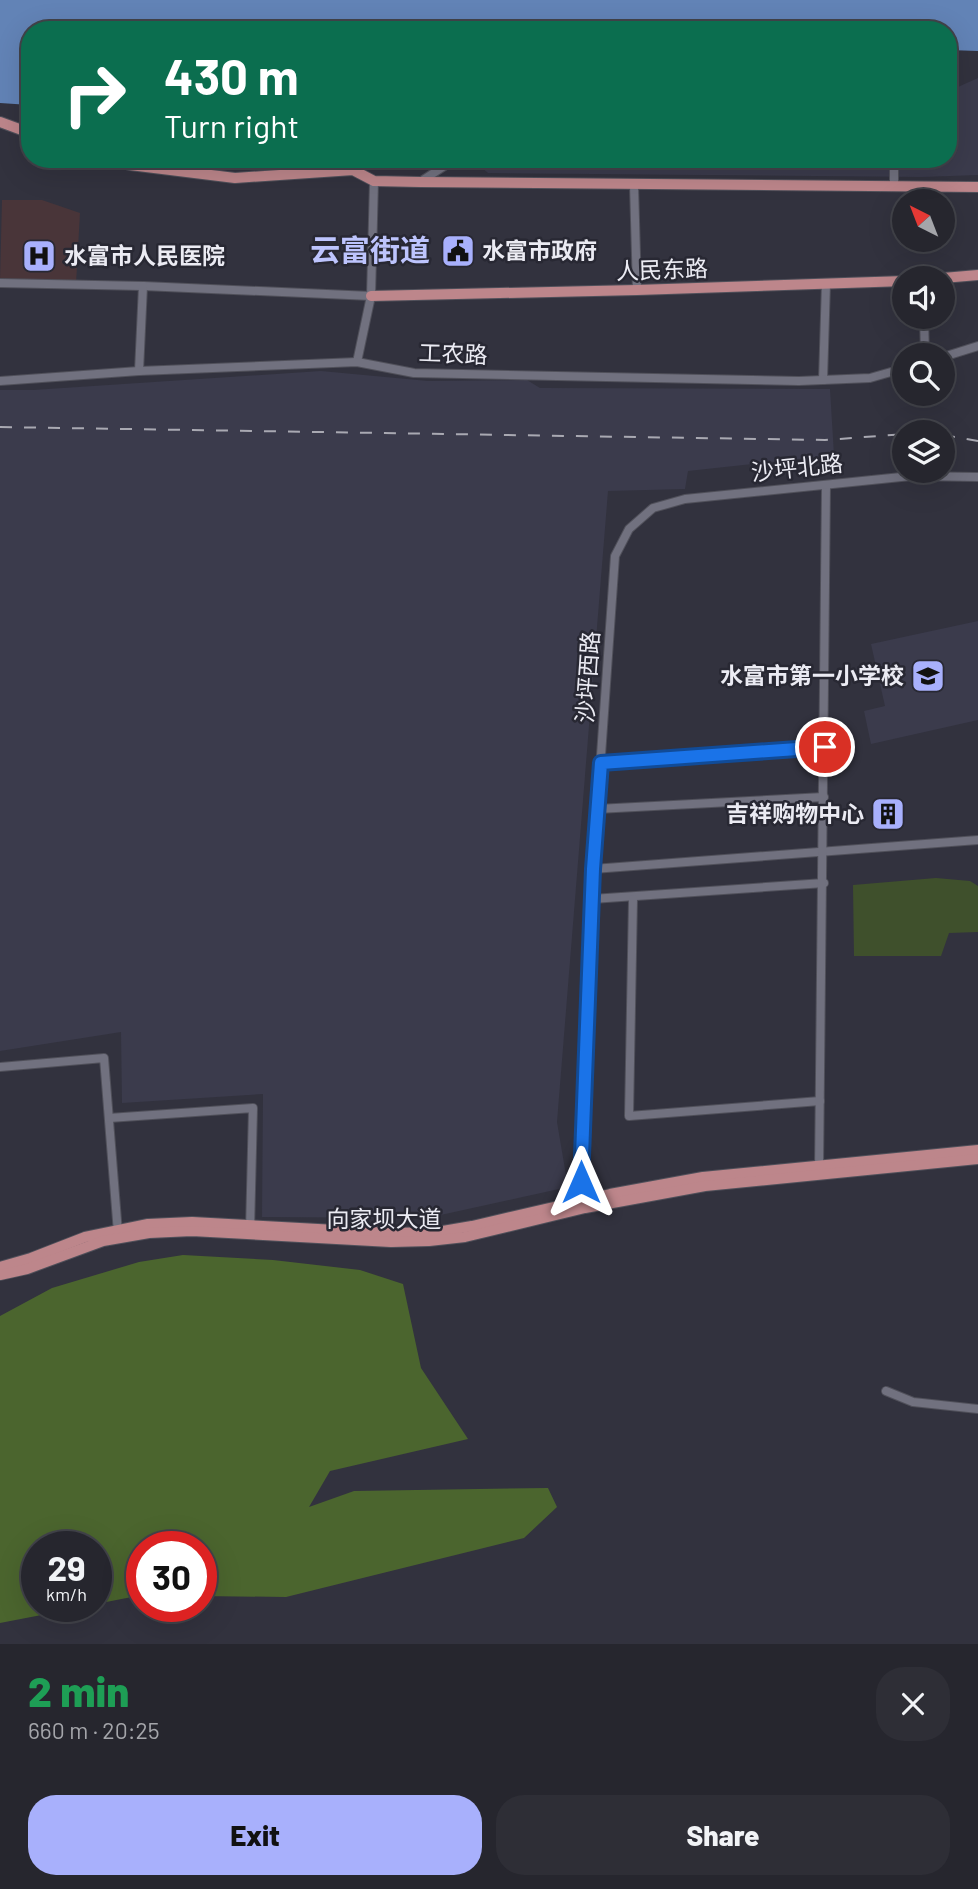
<!DOCTYPE html>
<meta charset="utf-8">
<style>
body{margin:0;font-family:Barlow,"Noto Sans SC",sans-serif;background:#2e2e36;color:#f1f3f6;height:100vh;display:flex;flex-direction:column;font-size:26px;white-space:nowrap}
*{box-sizing:border-box;margin:0}
p{font-size:23px;color:#a4a5aa}
.icon{flex:none;width:38px;height:38px;fill:none;stroke:currentColor;stroke-width:2;stroke-linecap:round;stroke-linejoin:round}
.map{position:relative;height:1644px;overflow:hidden}
.drawer{display:flex;flex-direction:column;background:#26262e;flex:1}
.drawer>*{flex:none}
.hud{position:absolute;left:21px;top:21px;width:936px;height:147px;border-radius:28px;box-shadow:0 7px 28px #0002,0 0 0 2px #42434a;background:#0b6e4f;color:#fff;overflow:hidden}
.needle{width:46px;rotate:318deg}
.fabs{position:absolute;left:892px;top:189px;display:grid;gap:14px}
.fabs a{display:grid;place-items:center;width:63px;height:63px;border-radius:50%;background:#26262e;box-shadow:0 7px 28px #0002,0 0 0 2px #42434a;font-size:35px}
.speed{position:absolute;left:21px;top:1531px;display:flex;gap:14px;font-size:35px;font-weight:700;text-align:center}
.speed>*{display:grid;place-content:center;width:91px;height:91px;border-radius:50%;background:#26262e;box-shadow:0 7px 28px #0002,0 0 0 2px #42434a;line-height:1}
.speed small{font-size:18px;font-weight:400}
.speed .limit{border:10px solid #d22;background:#fff;color:#111}
.pin{position:absolute;display:grid;place-items:center;width:60px;height:60px;color:#fff;margin:-30px;border:4px solid #fff;border-radius:50%;box-shadow:0 2px 7px #0007}
.me{position:absolute;width:77px;margin:-38px;rotate:0deg;stroke-linejoin:round;filter:drop-shadow(0 0 5px #0008)}
.turn{display:flex;align-items:center;gap:24px;height:147px;padding:0 28px;font-size:32px}
.turn .icon{width:91px;height:91px;stroke-width:2.5}
.turn b{display:block;font-size:49px;line-height:60px}
.round{display:grid;place-items:center;flex:none;width:74px;height:74px;border-radius:28px;background:#2e2e36}
.head{display:flex;align-items:center;justify-content:space-between;height:119px;padding:0 28px}
h1{font-size:42px;font-weight:800;line-height:52px;color:#1e9e55}
.cta{display:flex;gap:14px;margin-top:auto;padding:14px 28px}
.cta a{flex:1;height:80px;border-radius:28px;background:#a8b0fc;color:#111;font-size:28px;font-weight:800;line-height:80px;text-align:center}
.cta a+a{background:#2e2e36;color:#f1f3f6}
.map>svg:first-child{display:block}
</style>
<div class="map">
<svg width="978" height="1644" viewBox="0 0 978 1644">
<rect width="100%" height="100%" fill="#32323e"/>
<!-- built -->
<g fill="#3b3b4c">
<polygon points="949,71 949,91 978,78 978,175 921,177 488,173 472,159 948,159"/>
<polygon points="321,371 428,381 527,380 540,388 830,389 834,455 688,471 685,489 608,491 557,1122 568,1187 427,1218 262,1217 263,1094 122,1103 121,1032 0,1051 0,390 33,390"/>
<polygon points="978,621 978,720 871,744 864,711 885,706 871,644"/>
</g>
<!-- medical -->
<polygon fill="#493539" points="2,200 42,200 80,213 76,284 0,281"/>
<!-- green -->
<polygon fill="#3f502c" points="936,878 970,881 978,886 978,932 949,933 941,956 854,956 853,885"/>
<!-- forest -->
<polygon fill="#4b652e" points="183,1255 273,1260 360,1270 403,1284 421,1368 468,1439 330,1471 309,1507 354,1491 548,1488 557,1507 524,1538 286,1597 201,1596 201,1547 142,1547 142,1595 96,1604 96,1547 37,1547 37,1606 83,1607 0,1623 0,1316 52,1288 139,1262"/>
<!-- water -->
<polygon fill="#6283b6" points="0,0 978,0 978,51 949,50 948,30 30,30 30,105 0,103"/>
<g fill="none" stroke-linecap="round" stroke-linejoin="round">
<defs>
<g id="minor">
<polyline points="894,159 894,187"/>
<polyline points="420,182 455,159"/>
<polyline points="634,185 637,290"/>
<polyline points="0,283 143,286 371,296"/>
<polyline points="924,317 925,355"/>
<polyline points="943,357 978,346"/>
<polyline points="357,362 371,296 374,181"/>
<polyline points="139,371 143,286"/>
<polyline points="823,380 826,283"/>
<polyline points="0,381 139,371 357,362 414,373 799,381 870,378 905,368"/>
<polyline points="601,763 825,747"/>
<polyline points="597,809 824,797"/>
<polyline points="593,869 978,840"/>
<polyline points="592,899 824,883"/>
<polyline points="633,899 629,1116 820,1101"/>
<polyline points="0,1067 104,1058 118,1233"/>
<polyline points="109,1118 253,1108 250,1230"/>
<polyline points="819,1171 826,485"/>
<polyline points="582,1205 580,1166 593,869 615,556 629,529 653,508 685,499 911,476 978,477"/>
<polyline points="886,1391 913,1402 978,1409"/>
</g>
<g id="major">
<polyline points="0,122 30,133"/>
<polyline points="107,159 130,165 235,178 353,170 374,181 420,182 978,187"/>
<polyline points="943,278 978,275"/>
<polyline points="371,296 637,290 905,281"/>
<polyline points="0,1267 31,1258 85,1237 148,1224 192,1222 391,1233 437,1232 472,1226 610,1194 703,1177 978,1150"/>
<polyline points="0,1275 27,1269 103,1241 149,1233 192,1231 391,1242 429,1241 465,1237 585,1208 705,1186 978,1159"/>
</g>
</defs>
<!-- minor casing -->
<use href="#minor" stroke="#50505a" stroke-width="10"/>
<!-- major casing -->
<use href="#major" stroke="#50505a" stroke-width="12"/>
<!-- minor -->
<use href="#minor" stroke="#71717f" stroke-width="8"/>
<!-- major -->
<use href="#major" stroke="#bd868b" stroke-width="10"/>
<!-- rail -->
<g stroke="#a9a9b2" stroke-width="2" stroke-dasharray="12 12" stroke-linecap="butt">
<polyline points="0,427 825,440 905,434"/>
<polyline points="920,432 928,432"/>
<polyline points="943,435 978,441"/>
</g>
</g>
<g fill="none" stroke-linecap="round" stroke-linejoin="round">
<defs>
<polyline id="route" points="581,1182 593,869 601,763 825,747"/>
</defs>
<!-- route casing -->
<use href="#route" stroke="#114b97" stroke-width="18"/>
<!-- route -->
<use href="#route" stroke="#1a73e8" stroke-width="12"/>
</g>
<!-- icons -->
<defs>
<symbol id="civic-square" viewBox="-11 -11 22 22"><rect x="-9" y="-9" width="18" height="18" rx="4" fill="#a8b0fc" stroke="#282833"/><path d="M-.6-6.5H3V-4.5H.6V-3L4-1V1h2V6H-6V1h2V-1L-.6-3ZM-1.2 2.5V6h2.4V2.5Z" fill="#111"/></symbol>
<symbol id="hospital-square" viewBox="-11 -11 22 22"><rect x="-9" y="-9" width="18" height="18" rx="4" fill="#a8b0fc" stroke="#282833"/><path d="M-5-5h3v3.5h4V-5h3V5h-3V1.5h-4V5h-3Z" fill="#111"/></symbol>
<symbol id="school-square" viewBox="-11 -11 22 22"><rect x="-9" y="-9" width="18" height="18" rx="4" fill="#a8b0fc" stroke="#282833"/><path d="M0-5L7-2L0 1L-7-2ZM-4 1L0 2.5L4 1V4Q0 6-4 4Z" fill="#111"/></symbol>
<symbol id="building-square" viewBox="-11 -11 22 22"><rect x="-9" y="-9" width="18" height="18" rx="4" fill="#a8b0fc" stroke="#282833"/><path d="M-4-6H4V6H1V3H-1V6H-4ZM-2.5-4.3h1.7v1.8h-1.7ZM.8-4.3h1.7v1.8H.8ZM-2.5-1h1.7V.8h-1.7ZM.8-1h1.7V.8H.8Z" fill="#111"/></symbol>
</defs>
<g fill-rule="evenodd">
<use href="#civic-square" x="439" y="232" width="38" height="38"/>
<use href="#hospital-square" x="20" y="237" width="38" height="38"/>
<use href="#school-square" x="909" y="657" width="38" height="38"/>
<use href="#building-square" x="869" y="795" width="38" height="38"/>
</g>
<g text-anchor="middle" stroke-width="5" stroke-linejoin="round" paint-order="stroke">
<!-- poi labels -->
<g font-size="23" font-weight="bold" fill="#ebebf3" stroke="#282833" text-anchor="start">
<text x="482" y="259">水富市政府</text>
<text x="64" y="264">水富市人民医院</text>
<text x="904" y="684" text-anchor="end">水富市第一小学校</text>
<text x="864" y="822" text-anchor="end">吉祥购物中心</text>
</g>
<!-- street labels -->
<g font-size="23" fill="#ebebf3" stroke="#282833">
<text transform="translate(662 270) rotate(-2)" y="8">人民东路</text>
<text transform="translate(453 354) rotate(2)" y="8">工农路</text>
<text transform="translate(797 468) rotate(-6)" y="8">沙坪北路</text>
<text transform="translate(588 677) rotate(-86)" y="8">沙坪西路</text>
<text x="384" y="1227">向家坝大道</text>
</g>
<!-- district labels -->
<g font-size="30" font-weight="bold" fill="#bdc4fd" stroke="#282833">
<text x="370" y="261">云富街道</text>
</g>
</g>
</svg>
<div class="fabs">
<a><svg class="needle" viewBox="-14 -14 28 28"><path d="M0-13l5 13h-10z" fill="#e53935"/><path d="M0 13l5-13h-10z" fill="#a4a5aa"/></svg></a>
<a><svg class="icon" aria-label="sound" viewBox="0 0 24 24"><path d="M4 9h4l5-4v14l-5-4H4zM17 9q2 3 0 6"/></svg></a>
<a><svg class="icon" aria-label="search" viewBox="0 0 24 24"><circle cx="10" cy="10" r="6"/><path d="M15 15l6 6"/></svg></a>
<a><svg class="icon" aria-label="layers" viewBox="0 0 24 24"><path d="M12 4l9 5-9 5-9-5zM3 14l9 5 9-5"/></svg></a>
</div>
<div class="speed"><div>29<small>km/h</small></div><div class="limit">30</div></div>
<div class="pin" style="left:825px;top:747px;background:#d93025"><svg class="icon" aria-label="arrive" viewBox="0 0 24 24"><path d="M6 21V4h12l-3 4 3 4H6"/></svg></div>
<svg class="me" style="left:581px;top:1182px" viewBox="-20 -20 40 40"><path d="M0-17L14 15 0 8-14 15z" fill="#1a73e8" stroke="#fff" stroke-width="4"/></svg>
<div class="hud">
<div class="turn"><svg class="icon" aria-label="right" viewBox="0 0 24 24"><path d="M7 20v-9h11M14 6l5 5-5 5"/></svg><div><b>430 m</b>Turn right</div></div>
</div>
</div>
<section class="drawer">
<div class="head"><div><h1>2 min</h1><p>660 m · 20:25</p></div><a class="round"><svg class="icon" aria-label="close" viewBox="0 0 24 24"><path d="M6 6l12 12M18 6L6 18"/></svg></a></div>
<div class="cta"><a>Exit</a><a>Share</a></div>
</section>
